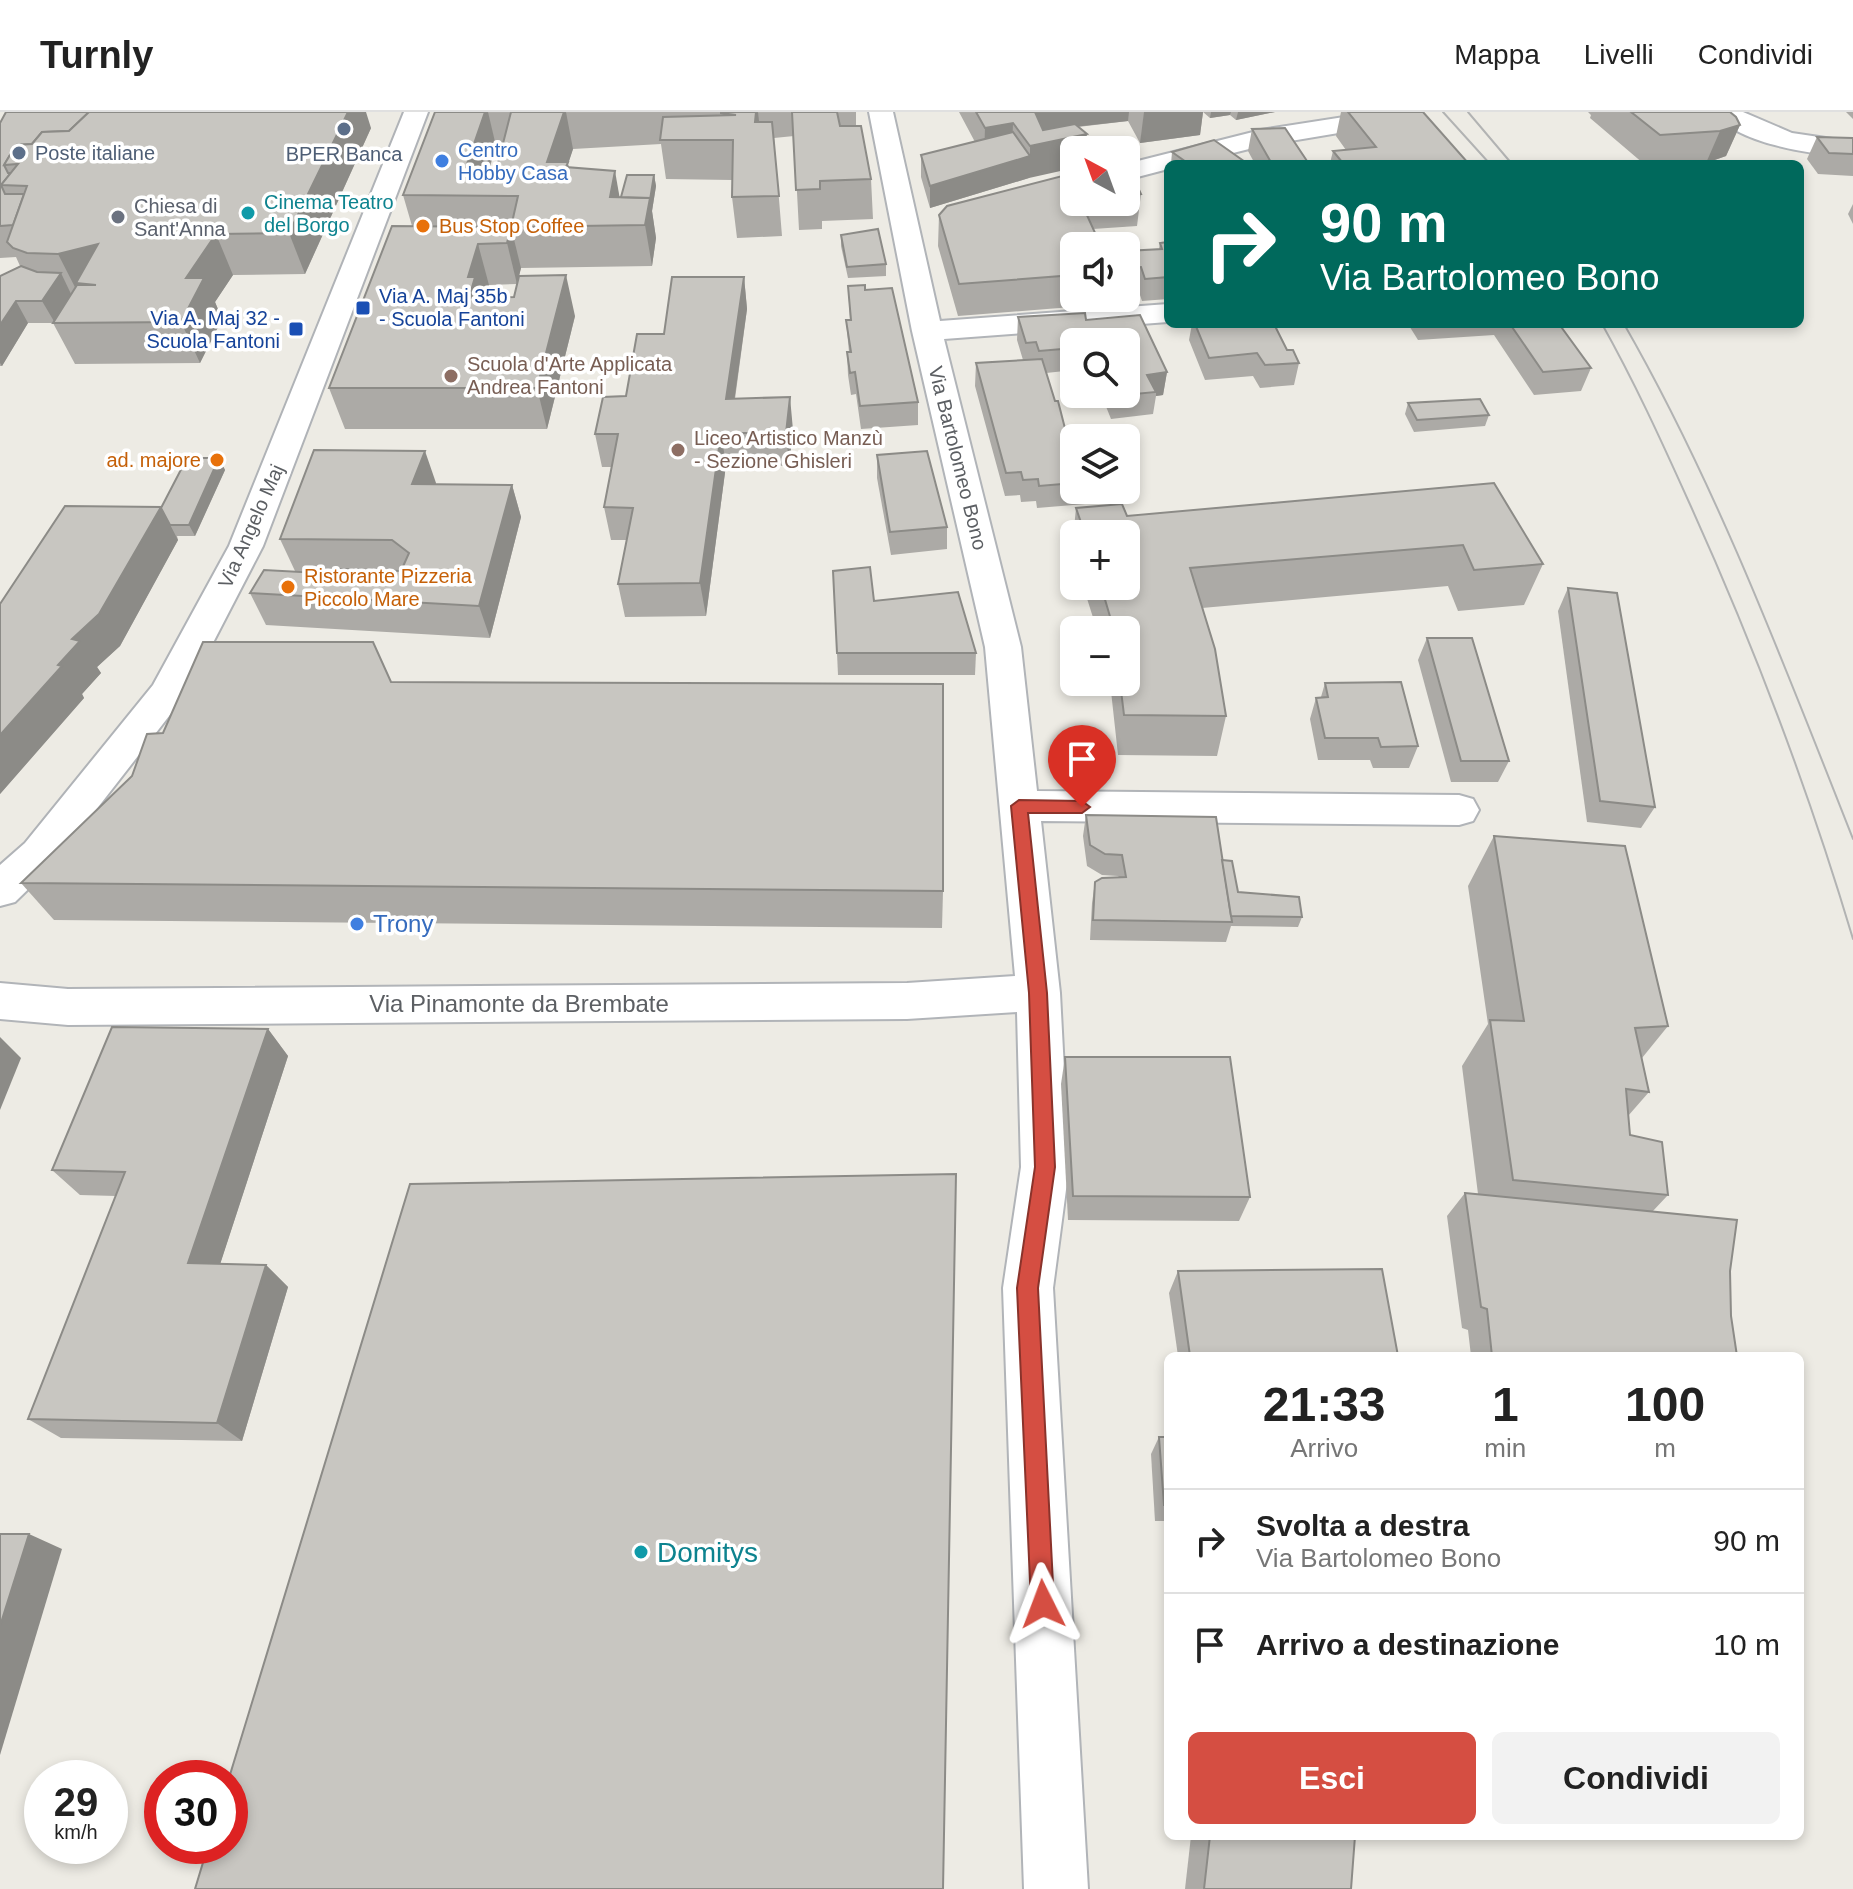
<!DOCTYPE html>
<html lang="it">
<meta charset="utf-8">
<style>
body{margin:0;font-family:Arial,sans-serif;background:#f2f2f2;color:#222;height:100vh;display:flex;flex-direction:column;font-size:30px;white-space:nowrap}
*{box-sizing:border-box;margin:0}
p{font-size:26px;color:#767676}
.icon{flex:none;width:44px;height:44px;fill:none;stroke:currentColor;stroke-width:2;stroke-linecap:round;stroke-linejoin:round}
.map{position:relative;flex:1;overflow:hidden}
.sheet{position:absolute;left:1164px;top:1240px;width:640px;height:488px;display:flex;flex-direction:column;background:#fff;border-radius:12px;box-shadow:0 4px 12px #0003}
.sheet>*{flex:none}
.top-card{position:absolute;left:1164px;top:48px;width:640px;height:168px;border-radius:12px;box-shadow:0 4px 12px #0003;background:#00695c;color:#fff;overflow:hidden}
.needle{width:52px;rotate:319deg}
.buttons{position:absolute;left:1060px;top:24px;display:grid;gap:16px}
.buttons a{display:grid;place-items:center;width:80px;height:80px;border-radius:12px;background:#fff;box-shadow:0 4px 12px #0003;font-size:40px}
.speed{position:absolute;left:24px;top:1648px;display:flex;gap:16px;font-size:40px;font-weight:700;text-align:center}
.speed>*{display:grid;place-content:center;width:104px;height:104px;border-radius:50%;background:#fff;box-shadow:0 4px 12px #0003;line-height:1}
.speed small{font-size:20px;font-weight:400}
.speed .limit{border:12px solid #d22;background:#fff;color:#111}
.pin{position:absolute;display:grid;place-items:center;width:68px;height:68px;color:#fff;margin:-82px -34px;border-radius:50% 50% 50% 0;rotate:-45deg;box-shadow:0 0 8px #0007}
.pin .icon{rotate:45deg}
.me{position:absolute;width:88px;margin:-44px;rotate:357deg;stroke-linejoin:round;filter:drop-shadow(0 0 6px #0008)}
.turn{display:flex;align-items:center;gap:28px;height:168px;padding:0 24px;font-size:36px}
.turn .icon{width:104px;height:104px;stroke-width:2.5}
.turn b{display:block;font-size:56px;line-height:68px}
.eta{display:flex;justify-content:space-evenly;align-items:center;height:136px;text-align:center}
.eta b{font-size:48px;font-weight:700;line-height:56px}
.primary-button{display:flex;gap:16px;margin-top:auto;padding:16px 24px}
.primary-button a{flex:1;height:92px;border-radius:12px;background:#d54e42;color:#fff;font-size:32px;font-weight:700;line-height:92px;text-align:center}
.primary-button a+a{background:#f2f2f2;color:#222}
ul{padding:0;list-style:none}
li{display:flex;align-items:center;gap:24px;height:104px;padding:0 24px;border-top:2px solid #e0e0e0}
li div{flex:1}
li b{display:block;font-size:30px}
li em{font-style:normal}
header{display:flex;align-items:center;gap:48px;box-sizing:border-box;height:112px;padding:0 40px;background:#fff;border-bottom:2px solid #e0e0e0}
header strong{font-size:38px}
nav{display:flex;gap:44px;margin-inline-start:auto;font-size:28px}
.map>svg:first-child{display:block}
</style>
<header>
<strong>Turnly</strong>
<nav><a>Mappa</a><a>Livelli</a><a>Condividi</a></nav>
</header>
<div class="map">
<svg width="1853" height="1777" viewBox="0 0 1853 1777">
<rect width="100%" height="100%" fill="#edebe4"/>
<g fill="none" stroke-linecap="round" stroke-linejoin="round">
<defs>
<g id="minor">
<polygon points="869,0 893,0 940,209 1168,192 1168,210 944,227 1021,535 1037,679 1459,683 1473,687 1479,698 1473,709 1459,713 1041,709 1060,881 1069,1055 1053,1176 1088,1777 1024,1777 1003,1176 1021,1055 1017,900 907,907 68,913 0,907 0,871 68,877 907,871 1015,864 985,535 912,219"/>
<polygon points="1376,0 1408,0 1410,4 1407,9 1398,11 1261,34 1189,52 1168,52 1168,57 1126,68 1126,52 1261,18"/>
<path d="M1714 0H1743L1792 21 1853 30V46C1815 42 1737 33 1714 0Z"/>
</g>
<polygon id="secondary" points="404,0 428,0 263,434 187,581 53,753 15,790 0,794 0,753 25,731 153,573 229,434"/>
</defs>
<!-- minor casing -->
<use href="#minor" stroke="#b1b4b8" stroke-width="4"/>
<!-- secondary casing -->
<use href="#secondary" stroke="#b0b3b7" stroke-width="4"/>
<!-- minor -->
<use href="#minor" fill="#fff" fill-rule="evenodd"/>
<!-- secondary -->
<use href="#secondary" fill="#fff" fill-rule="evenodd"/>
<!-- tram -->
<g stroke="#b2b3b3" stroke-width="2">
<polyline points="1443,0 1490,52"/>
<polyline points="1468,0 1512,52"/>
<path d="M1602 212C1634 269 1661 328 1688 388 1753 531 1808 676 1853 827"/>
<path d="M1624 212C1716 372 1785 555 1853 727"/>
</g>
</g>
<!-- wall -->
<g fill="#acaaa6" fill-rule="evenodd">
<path d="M435 0H856V14L871 67 873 107 822 109V117L799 118 794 24 774 26 782 124 737 126 732 85V68L666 67 661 32 573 37 568 52 569 55 620 85 654 63 656 74 652 99 656 126 652 154 521 156 517 172 489 173 485 186 575 204 547 317H345L329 276 412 114 403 83ZM496 34H503L497 55H490Z"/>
<polygon points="959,0 1275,0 1236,8 1230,3 1210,6 1203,0 1200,23 1140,31 1128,9 1078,15 1029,66 930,96 921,65 921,43 975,30"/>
<polygon points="1341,0 1423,0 1469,52 1330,51 1333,39 1346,38 1336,24"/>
<polygon points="1588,0 1730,0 1740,13 1726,44 1706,51 1644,52 1590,6 1591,3"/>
<polygon points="1846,0 1853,0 1853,7"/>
<polygon points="0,11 371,16 305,162 233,163 215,190 222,207 200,251 75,252 53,211 28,211 2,254 0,254 0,164 20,154 16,145 0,146"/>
<polygon points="1252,17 1309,52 1255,52 1248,39"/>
<polygon points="1817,25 1853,26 1853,64 1818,62 1807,47"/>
<polygon points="1172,40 1248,52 1171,52"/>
<polygon points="1126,50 1141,82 1137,114 1093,117 1074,134 1074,186 1110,186 1109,192 958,204 938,134 939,103 1074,90 1126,90"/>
<polygon points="1168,57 1168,81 1165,78"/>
<polygon points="1853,92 1853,112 1848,102"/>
<polygon points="1166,111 1168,111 1168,187 1142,189 1138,177 1128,178 1126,172 1126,139 1159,137 1160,131 1168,130 1164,122"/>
<polygon points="841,123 886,152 886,164 848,166 841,134"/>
<polygon points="744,165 747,197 735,287 793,318 789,354 726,353 706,504 625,505 618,472 627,428 611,428 604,395 612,355 602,355 595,322 626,284 664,222"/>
<polygon points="848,174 865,178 918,290 918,313 861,317 856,282 851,283 848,263 847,240 849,240 846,208 850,208"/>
<polygon points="1085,201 1086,208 1140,203 1167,260 1163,283 1156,284 1153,302 1111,307 1101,282 1126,282 1126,230 1074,230 1074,258 1046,261 1055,289 1058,289 1070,336 1074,335 1074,378 1087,378 1085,392 1037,396 1036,389 1021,390 1020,383 1005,384 975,274 976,251 1023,248 1017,228 1018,205"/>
<polygon points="1192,212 1274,212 1287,238 1299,251 1294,273 1260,276 1253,264 1205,268 1189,228"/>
<polygon points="1408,212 1559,212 1591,256 1581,279 1534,283 1494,223 1418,228"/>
<polygon points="1408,291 1489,303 1485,314 1414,320 1405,302"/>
<polygon points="877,343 947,415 947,437 891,443 877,366"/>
<polygon points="219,346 225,358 195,424 177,424 178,428 120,534 97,555 101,561 82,582 84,586 0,682 0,492 161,396"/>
<polygon points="436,371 436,372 512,373 521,405 490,526 266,513 250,481 338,462 340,460 295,459 280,427"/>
<polygon points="1494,371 1543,452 1524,493 1458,499 1448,474 1202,496 1226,604 1217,644 1118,643 1110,570 1126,570 1126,518 1097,518 1083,474 1126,474 1126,422 1074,422 1074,444 1072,437 1076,396 1127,404"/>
<polygon points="1568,476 1655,695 1641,716 1587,710 1558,499"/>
<polygon points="1427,526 1509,649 1498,670 1451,670 1418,548"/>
<polygon points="837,541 976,541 975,563 838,563"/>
<polygon points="391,570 943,779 942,816 54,808 21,771 132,664"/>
<polygon points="1325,571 1418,634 1409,656 1373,656 1370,648 1318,648 1310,607 1316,586 1321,585"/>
<polygon points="1086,703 1222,748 1238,780 1302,805 1298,815 1231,814 1226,830 1090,828 1092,791 1095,770 1119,765 1118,764 1102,763 1087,754 1083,724"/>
<polygon points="1494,724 1668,914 1642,946 1649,980 1628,1004 1630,1023 1668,1083 1652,1100 1730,1159 1731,1204 1737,1244 1471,1244 1468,1218 1462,1216 1447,1104 1465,1081 1478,1082 1462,954 1488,912 1468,774"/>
<polygon points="268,917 288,944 220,1152 266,1153 288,1175 242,1329 61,1326 28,1307 116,1084 80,1083 52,1058"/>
<polygon points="1065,945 1250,1085 1239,1109 1068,1108 1061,972"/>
<polygon points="1178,1159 1398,1244 1178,1244 1169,1181"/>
<polygon points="1159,1325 1168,1325 1168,1409 1155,1409 1151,1342"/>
<polygon points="1191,1724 1355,1724 1351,1777 1185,1777"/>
</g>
<!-- shaded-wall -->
<g fill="#8c8b87">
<polygon points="346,0 366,0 371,16 305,162 289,121"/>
<polygon points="485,0 488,0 496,34 480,83 466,55"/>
<polygon points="564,0 566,0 573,37 568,52 576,90 547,50"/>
<polygon points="756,0 758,0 761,27 755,10"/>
<polygon points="1029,0 1129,0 1128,9 1028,20"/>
<polygon points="1144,0 1203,0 1200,23 1140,31"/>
<polygon points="1211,0 1231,0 1230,3 1210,6"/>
<polygon points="1238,0 1275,0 1236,8"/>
<polygon points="1013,11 1012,42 984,47 985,16"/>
<polygon points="1740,13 1726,44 1706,51 1720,19"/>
<polygon points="1087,22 1085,38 1074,38 1074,56 1029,66 930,96 930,74 1030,44 1030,34"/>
<polygon points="615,59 622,99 610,85"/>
<polygon points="654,63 656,74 652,99 656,126 652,154 645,113"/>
<polygon points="511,115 521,156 517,172 507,131"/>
<polygon points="216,122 233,163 215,190 222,207 200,251 181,210 186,166"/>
<polygon points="98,132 96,173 76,171 82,182 79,183 58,142"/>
<polygon points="478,132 489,173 483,193 469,186 468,165"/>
<polygon points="61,161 72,184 55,211 42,189"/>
<polygon points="566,163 575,204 547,317 537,276"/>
<polygon points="744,165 747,197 730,319 726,287"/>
<polygon points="16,189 28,211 2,254 0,251 0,213"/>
<polygon points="1167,260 1163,283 1156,284 1156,280 1147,263"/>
<polygon points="790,285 793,318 789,354 786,321"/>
<polygon points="721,321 726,353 706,504 700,471"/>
<polygon points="425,339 436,371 424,405 412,372"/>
<polygon points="219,346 225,358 195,424 189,413"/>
<polygon points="512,373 521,405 490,526 479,494"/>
<polygon points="161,395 178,428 120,534 97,555 101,561 82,582 84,586 0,682 0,623 58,553 72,527"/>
<polygon points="268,917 288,944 213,1174 188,1151"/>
<polygon points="0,925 21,946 0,998"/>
<polygon points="266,1153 288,1175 242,1329 217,1311"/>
<polygon points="29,1422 62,1437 0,1643 0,1514"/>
</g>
<!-- building -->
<g fill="#c8c6c1" stroke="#8c8b87" stroke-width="2">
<polygon points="6,0 89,0 69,19 42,20 32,32 16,33 4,53 8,61 11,61 1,73 5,82 24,82 13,113 0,114 0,11"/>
<polygon points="89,0 348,0 289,121 216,122 186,166 204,166 181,210 53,211 77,173 96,173 76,171 98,132 58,142 27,141 13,136 7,130 27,74 1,73 18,52 4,53 16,33 32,32 42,20 69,19"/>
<polygon points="435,0 485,0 466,55 497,55 511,0 564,0 547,50 568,50 566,55 615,59 610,85 650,86 645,113 511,115 518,84 403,83"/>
<polygon points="721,0 756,0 755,10 772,10 779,84 732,85 733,28 660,28 663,5 736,3 721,1"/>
<polygon points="792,0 837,0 840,14 861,14 871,67 820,69 820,77 796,78"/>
<polygon points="976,0 1035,0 1043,18 1075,12 1087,22 1030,34 1013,11 985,16"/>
<polygon points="1348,0 1423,0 1469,52 1317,52 1342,50 1333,39 1376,35"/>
<polygon points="1631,0 1730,0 1736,5 1740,13 1720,19 1660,23"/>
<polygon points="1285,16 1309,52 1272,52 1252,17"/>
<polygon points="1013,20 1030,44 930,74 921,43"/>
<polygon points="1817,25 1853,26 1853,42 1829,41"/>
<polygon points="1214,28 1248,52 1180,52 1186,50 1172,40"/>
<polygon points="1126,50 1127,51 1141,82 1126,83"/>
<polygon points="1074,61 1074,90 1081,90 1101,134 1074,134 1074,163 959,172 939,103 947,94"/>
<polygon points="627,63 654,63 650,88 650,86 621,85"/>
<polygon points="392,114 511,115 507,131 478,132 468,165 475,165 469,186 514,185 519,164 566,163 537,276 329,276"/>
<polygon points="878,117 886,152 847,155 841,123"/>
<polygon points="1168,130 1168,165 1145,167 1141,155 1131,156 1126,144 1126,139 1162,137 1160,131"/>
<polygon points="21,154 37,160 61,161 42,189 16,189 0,213 0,164"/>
<polygon points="672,165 744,165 726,287 790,285 786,321 721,321 700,471 618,472 633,396 604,395 618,322 595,322 603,285 626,284 637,222 664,222"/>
<polygon points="865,173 865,178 892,176 918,290 860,294 855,260 850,261 847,240 851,240 846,208 851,208 848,174"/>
<polygon points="1085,201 1086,208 1140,203 1167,260 1147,263 1156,280 1114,284 1113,282 1126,282 1126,230 1074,230 1074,236 1039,239 1036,230 1026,231 1018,205"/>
<polygon points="1195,212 1274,212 1287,238 1293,238 1299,251 1265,253 1257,241 1209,246"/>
<polygon points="1510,212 1559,212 1591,256 1543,260"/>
<polygon points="1042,247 1055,289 1058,289 1070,336 1074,335 1074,371 1039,374 1038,367 1023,368 1021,360 1006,361 976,251"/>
<polygon points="1480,287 1489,303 1417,308 1408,291"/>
<polygon points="314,338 425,339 412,372 512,373 479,494 250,481 264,458 338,462 341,457 401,459 409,441 392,428 280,427"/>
<polygon points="927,339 947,415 890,420 877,343"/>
<polygon points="187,346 219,346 189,413 170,413 161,396"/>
<polygon points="1494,371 1543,452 1474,458 1463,433 1190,456 1215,537 1226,604 1124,603 1120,570 1126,570 1126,518 1114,518 1101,474 1126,474 1126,422 1085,422 1076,396 1122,392 1127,404"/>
<polygon points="65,394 161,395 99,502 72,527 80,529 58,553 62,554 0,623 0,492"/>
<polygon points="870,455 874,489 958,480 976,541 837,541 833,459"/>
<polygon points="1568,476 1617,481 1655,695 1600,689"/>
<polygon points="1427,526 1472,526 1509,649 1461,649"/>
<polygon points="203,530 373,530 391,570 943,572 943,779 21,771 132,664 147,622 163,621"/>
<polygon points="1401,570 1418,634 1381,635 1378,626 1325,626 1316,586 1328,585 1325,571"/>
<polygon points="1086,703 1216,705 1232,810 1093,808 1095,770 1102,766 1126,765 1122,743 1105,742 1090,733"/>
<polygon points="1494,724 1625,734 1668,914 1635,916 1649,980 1626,977 1630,1023 1662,1030 1668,1083 1513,1068 1490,908 1524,909"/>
<polygon points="1222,748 1232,749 1238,780 1299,785 1302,805 1231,804"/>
<polygon points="112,915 268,917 188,1151 266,1153 217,1311 28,1307 125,1060 52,1058"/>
<polygon points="1065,945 1230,945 1250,1085 1073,1084"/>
<polygon points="956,1062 943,1777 195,1777 208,1734 230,1734 230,1666 229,1666 410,1072"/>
<polygon points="1465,1081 1737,1108 1730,1159 1731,1204 1737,1244 1492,1244 1487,1197 1481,1195"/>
<polygon points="1382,1157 1398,1244 1190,1244 1178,1159"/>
<polygon points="1159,1325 1168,1325 1168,1393 1164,1393"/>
<polygon points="0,1422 29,1422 0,1514"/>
<polygon points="1210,1724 1355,1724 1351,1777 1204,1777"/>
</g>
<!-- route -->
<polygon fill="#d54e42" stroke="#8a332b" stroke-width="2" points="1019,688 1082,689 1090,695 1082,701 1028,701 1047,881 1055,1055 1038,1176 1054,1492 1051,1501 1043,1504 1034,1501 1031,1492 1017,1176 1035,1055 1029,881 1011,694"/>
<!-- markers -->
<g fill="#5c6f8a" stroke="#fff" stroke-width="3">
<circle cx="344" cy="17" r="8"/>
<circle cx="19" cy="41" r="8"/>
</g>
<g fill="#3f7fe0" stroke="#fff" stroke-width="3">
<circle cx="442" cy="49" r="8"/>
<circle cx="357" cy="812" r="8"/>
</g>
<g fill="#0f9aa8" stroke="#fff" stroke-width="3">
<circle cx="248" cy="101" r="8"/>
<circle cx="641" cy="1440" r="8"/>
</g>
<circle fill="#6b7280" stroke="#fff" stroke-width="3" cx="118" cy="105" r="8"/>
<g fill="#e8710a" stroke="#fff" stroke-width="3">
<circle cx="423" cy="114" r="8"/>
<circle cx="217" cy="348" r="8"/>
<circle cx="288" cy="475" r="8"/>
</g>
<g fill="#1a4fb4" stroke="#fff" stroke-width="3">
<rect x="355" y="188" width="16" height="16" rx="4"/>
<rect x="288" y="209" width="16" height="16" rx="4"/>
</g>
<g fill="#8d6e63" stroke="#fff" stroke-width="3">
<circle cx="451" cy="264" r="8"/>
<circle cx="678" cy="338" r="8"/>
</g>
<g text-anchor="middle" stroke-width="7" stroke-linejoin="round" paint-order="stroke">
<!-- far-shop labels -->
<g font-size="20" fill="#366cbe" stroke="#fff" text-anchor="start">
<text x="458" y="45">Centro<tspan x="458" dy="23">Hobby Casa</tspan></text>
</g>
<!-- far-service labels -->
<g font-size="20" fill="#4e5e75" stroke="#fff" text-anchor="start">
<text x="35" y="48">Poste italiane</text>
<text x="344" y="49" text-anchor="middle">BPER Banca</text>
</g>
<!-- far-culture labels -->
<g font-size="20" fill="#0d838f" stroke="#fff" text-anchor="start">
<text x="264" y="97">Cinema Teatro<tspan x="264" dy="23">del Borgo</tspan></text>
</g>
<!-- far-worship labels -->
<g font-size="20" fill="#5b616d" stroke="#fff" text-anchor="start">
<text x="134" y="101">Chiesa di<tspan x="134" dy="23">Sant'Anna</tspan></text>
</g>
<!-- far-food labels -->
<g font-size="20" fill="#c56008" stroke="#fff" text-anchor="start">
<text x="439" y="121">Bus Stop Coffee</text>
<text x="201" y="355" text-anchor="end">ad. majore</text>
<text x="304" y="471">Ristorante Pizzeria<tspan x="304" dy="23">Piccolo Mare</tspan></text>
</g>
<!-- far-transit labels -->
<g font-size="20" fill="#164399" stroke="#fff" text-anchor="start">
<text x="379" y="191">Via A. Maj 35b<tspan x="379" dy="23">- Scuola Fantoni</tspan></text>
<text x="280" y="213" text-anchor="end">Via A. Maj 32 -<tspan x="280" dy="23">Scuola Fantoni</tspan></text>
</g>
<!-- far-education labels -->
<g font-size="20" fill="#785e54" stroke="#fff" text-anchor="start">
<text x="467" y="259">Scuola d'Arte Applicata<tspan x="467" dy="23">Andrea Fantoni</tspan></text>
<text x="694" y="333">Liceo Artistico Manzù<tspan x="694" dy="23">- Sezione Ghisleri</tspan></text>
</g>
<!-- far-street labels -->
<g font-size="20" fill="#5c5f63" stroke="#fff">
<text transform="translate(958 346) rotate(76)" y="7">Via Bartolomeo Bono</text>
<text transform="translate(251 414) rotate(-66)" y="7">Via Angelo Maj</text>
</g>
<!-- shop labels -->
<g font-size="24" fill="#366cbe" stroke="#fff" text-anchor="start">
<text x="373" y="820">Trony</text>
</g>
<!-- street labels -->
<g font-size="24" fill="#5c5f63" stroke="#fff">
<text x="519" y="900">Via Pinamonte da Brembate</text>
</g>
<!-- near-culture labels -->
<g font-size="28" fill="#0d838f" stroke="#fff" text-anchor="start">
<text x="657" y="1450">Domitys</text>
</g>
</g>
</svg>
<div class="buttons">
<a><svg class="needle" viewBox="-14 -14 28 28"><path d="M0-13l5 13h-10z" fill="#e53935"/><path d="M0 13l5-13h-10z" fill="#767676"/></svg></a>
<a><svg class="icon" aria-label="sound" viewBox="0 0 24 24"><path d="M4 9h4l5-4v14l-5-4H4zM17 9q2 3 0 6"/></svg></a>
<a><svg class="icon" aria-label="search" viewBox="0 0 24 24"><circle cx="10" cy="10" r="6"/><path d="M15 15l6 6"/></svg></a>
<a><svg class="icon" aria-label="layers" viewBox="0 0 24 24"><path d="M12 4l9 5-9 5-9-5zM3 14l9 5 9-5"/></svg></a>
<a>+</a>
<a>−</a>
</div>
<div class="speed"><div>29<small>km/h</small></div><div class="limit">30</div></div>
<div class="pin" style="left:1082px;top:695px;background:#d93025"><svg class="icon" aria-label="arrive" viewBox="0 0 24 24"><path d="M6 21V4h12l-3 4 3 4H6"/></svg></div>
<svg class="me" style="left:1043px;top:1492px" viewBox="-20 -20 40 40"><path d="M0-17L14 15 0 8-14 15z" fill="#d54e42" stroke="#fff" stroke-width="4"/></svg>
<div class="top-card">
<div class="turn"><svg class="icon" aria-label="right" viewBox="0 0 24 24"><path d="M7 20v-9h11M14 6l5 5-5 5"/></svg><div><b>90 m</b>Via Bartolomeo Bono</div></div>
</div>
<section class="sheet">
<div class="eta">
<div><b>21:33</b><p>Arrivo</p></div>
<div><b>1</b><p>min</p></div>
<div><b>100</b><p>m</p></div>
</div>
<ul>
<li><svg class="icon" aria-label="right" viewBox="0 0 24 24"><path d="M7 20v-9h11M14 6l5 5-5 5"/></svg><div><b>Svolta a destra</b><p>Via Bartolomeo Bono</p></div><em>90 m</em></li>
<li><svg class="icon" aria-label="arrive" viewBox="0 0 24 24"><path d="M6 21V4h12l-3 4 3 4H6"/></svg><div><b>Arrivo a destinazione</b></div><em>10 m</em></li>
</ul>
<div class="primary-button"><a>Esci</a><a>Condividi</a></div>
</section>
</div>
